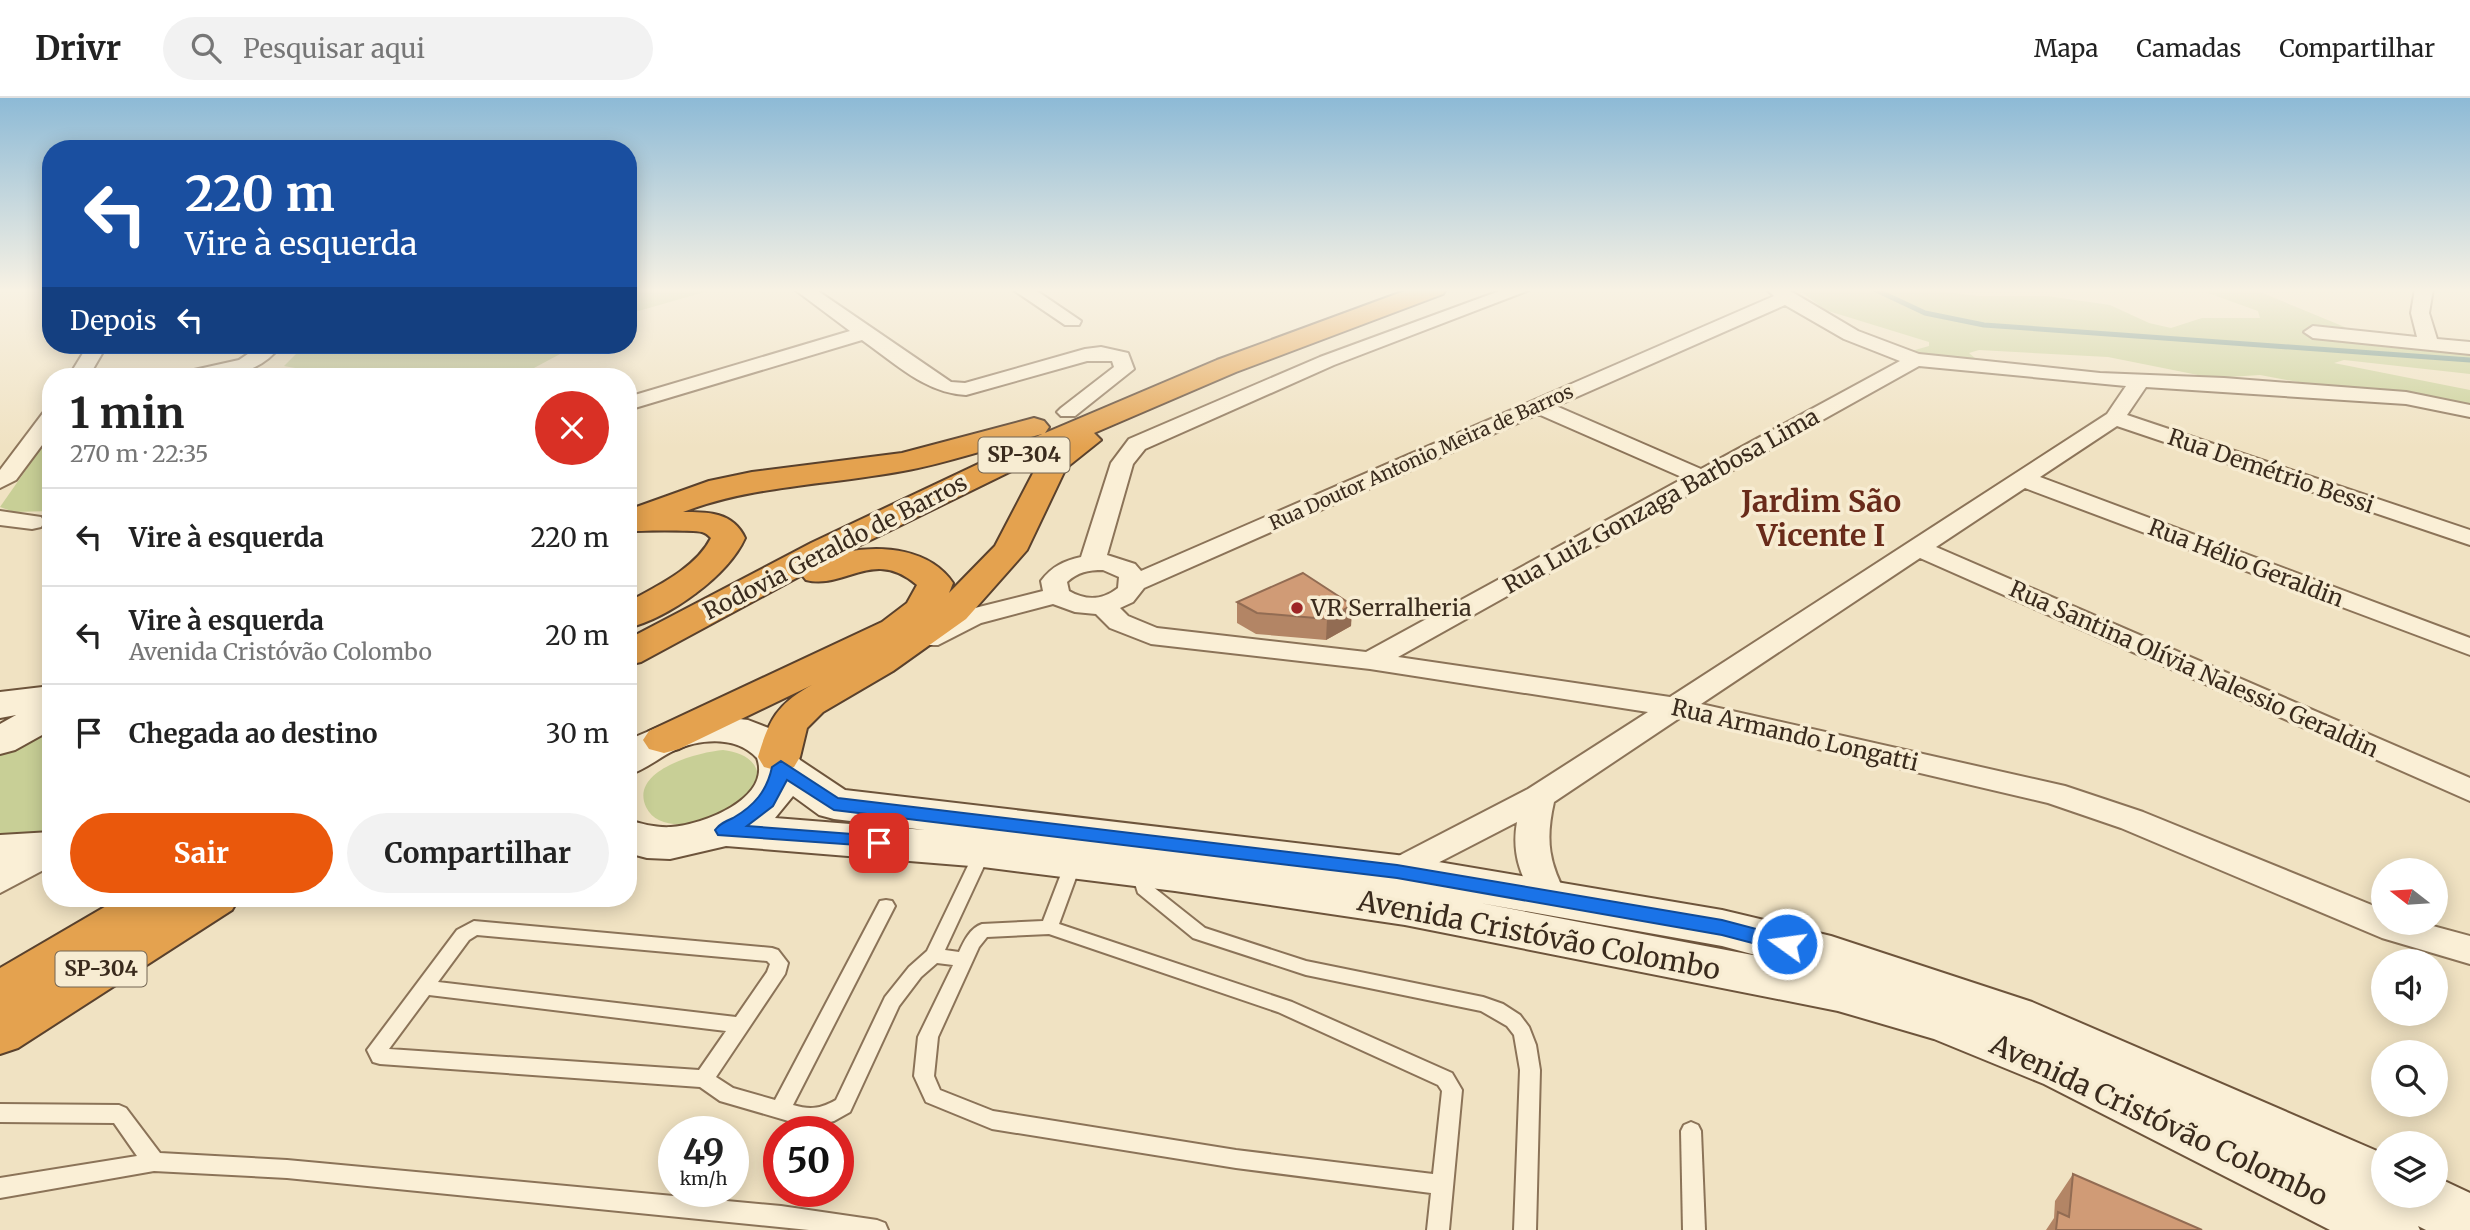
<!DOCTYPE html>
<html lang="pt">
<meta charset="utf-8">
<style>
body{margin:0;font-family:Merriweather,serif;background:#f2f2f2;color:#222;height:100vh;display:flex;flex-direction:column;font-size:26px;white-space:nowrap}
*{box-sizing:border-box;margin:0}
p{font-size:23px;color:#767676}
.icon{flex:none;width:38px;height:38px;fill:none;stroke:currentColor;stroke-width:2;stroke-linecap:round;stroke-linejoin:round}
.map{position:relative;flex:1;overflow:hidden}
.sheet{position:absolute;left:42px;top:270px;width:595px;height:539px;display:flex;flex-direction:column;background:#fff;border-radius:28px;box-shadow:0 4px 18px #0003}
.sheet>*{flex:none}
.guide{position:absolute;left:42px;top:42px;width:595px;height:214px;border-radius:28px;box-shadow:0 4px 18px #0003;background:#1a4fa0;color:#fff;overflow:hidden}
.needle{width:46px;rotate:287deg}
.controls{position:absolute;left:2371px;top:760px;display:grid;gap:14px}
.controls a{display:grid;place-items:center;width:77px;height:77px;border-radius:50%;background:#fff;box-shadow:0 4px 18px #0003;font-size:35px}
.speed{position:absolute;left:658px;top:1018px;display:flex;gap:14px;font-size:35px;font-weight:700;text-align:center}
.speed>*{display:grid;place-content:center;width:91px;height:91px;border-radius:50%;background:#fff;box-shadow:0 4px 18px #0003;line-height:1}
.speed small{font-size:18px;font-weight:400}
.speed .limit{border:10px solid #d22;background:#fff;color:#111}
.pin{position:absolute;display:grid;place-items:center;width:60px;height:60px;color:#fff;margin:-30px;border-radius:14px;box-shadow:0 4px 10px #0006}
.me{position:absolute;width:77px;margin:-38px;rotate:284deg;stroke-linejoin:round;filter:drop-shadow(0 0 5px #0008)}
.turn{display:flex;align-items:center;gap:24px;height:147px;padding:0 28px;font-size:32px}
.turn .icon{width:91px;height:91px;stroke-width:2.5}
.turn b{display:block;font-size:49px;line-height:60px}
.then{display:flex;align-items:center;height:66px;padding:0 28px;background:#0003;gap:14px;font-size:26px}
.round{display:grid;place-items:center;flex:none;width:74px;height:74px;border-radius:37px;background:#f2f2f2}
.summary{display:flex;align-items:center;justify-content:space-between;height:119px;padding:0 28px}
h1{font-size:42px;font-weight:700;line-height:52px}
.action{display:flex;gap:14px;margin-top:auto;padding:14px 28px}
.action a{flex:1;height:80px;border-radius:42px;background:#ea580c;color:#fff;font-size:28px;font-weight:700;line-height:80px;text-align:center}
.action a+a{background:#f2f2f2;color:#222}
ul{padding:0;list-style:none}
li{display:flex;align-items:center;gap:21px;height:98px;padding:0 28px;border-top:2px solid #e0e0e0}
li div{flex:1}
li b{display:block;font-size:26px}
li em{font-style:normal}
header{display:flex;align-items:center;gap:42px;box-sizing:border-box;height:98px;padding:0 35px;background:#fff;border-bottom:2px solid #e0e0e0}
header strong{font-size:33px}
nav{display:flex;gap:38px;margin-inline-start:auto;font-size:24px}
.search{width:490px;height:63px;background:#f2f2f2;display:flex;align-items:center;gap:18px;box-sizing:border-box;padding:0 24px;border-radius:38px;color:#767676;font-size:26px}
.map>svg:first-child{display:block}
</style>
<header>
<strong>Drivr</strong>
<div class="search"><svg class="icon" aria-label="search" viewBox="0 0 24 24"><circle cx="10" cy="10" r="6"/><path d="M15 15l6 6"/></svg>Pesquisar aqui</div>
<nav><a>Mapa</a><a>Camadas</a><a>Compartilhar</a></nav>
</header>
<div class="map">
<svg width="2470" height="1132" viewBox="0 0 2470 1132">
<rect width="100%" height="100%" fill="#f0e2c2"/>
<!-- green -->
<g fill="#c8cf96">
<polygon points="628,191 715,191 628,216"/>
<polygon points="1798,191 1924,191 1978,198 2047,198 2110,207 2149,225 2171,230 2202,220 2260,220 2258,213 2208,195 2208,191 2253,191 2347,230 2470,254 2470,276 2344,262 2334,265 2470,292 2470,306 2357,295 2260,277 2213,280 2108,259 1979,252 1969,255 1982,266 1978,271 1908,254 1929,248 1929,244 1825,212"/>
<polygon points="305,247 577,247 519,278 320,278 323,275 284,268"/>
<polygon points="51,336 51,413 14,414 0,409"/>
<polygon points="51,624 51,737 16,740 0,737 0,654"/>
<path d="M723 652C742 655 756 660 759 681 753 689 748 702 740 707 720 721 661 741 646 709 629 672 699 654 723 652Z"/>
</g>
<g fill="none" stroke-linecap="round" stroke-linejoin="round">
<!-- stream -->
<polyline stroke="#6b9188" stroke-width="5" points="1874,191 1925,215 1984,227 2470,262"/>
<defs>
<g id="lane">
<path d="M983 747 989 749 991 753 945 852 959 854C964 843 970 830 982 826L1043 823 1066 763 1068 759 1074 757 1080 759 1082 763 1059 826 1292 904 1452 975 1462 992 1449 1132H1427L1431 1095 1236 1070 992 1031 926 1004 914 978 918 939 953 867 937 865 921 879 899 908 850 1014 834 1023 809 1029 720 1003 700 989 380 966 373 964 367 952 457 832 474 823 772 850 778 852 788 865 785 876 716 979 733 990 775 1002 880 803 886 802 892 803 895 808 793 1007C810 1012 820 1011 836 1002L885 899 909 869 927 853 975 753 977 749ZM1049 836 1278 914 1438 987 1442 993 1433 1076 1236 1052 993 1013 940 992 934 978 938 939 979 849 987 839ZM477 837 767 863 770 866 767 874 736 919 438 884 469 842ZM429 897 726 933 699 972 389 951Z"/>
<polygon points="1139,767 1145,769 1152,788 1205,830 1306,863 1483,899 1503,906 1520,917 1529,929 1536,947 1540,972 1536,1132 1514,1132 1520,972 1514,937 1507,928 1481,913 1306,877 1193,840 1138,795 1131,773 1133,769"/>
<polygon points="0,1006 119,1007 126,1010 160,1055 287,1062 781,1108 877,1122 885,1125 888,1132 809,1132 287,1080 154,1073 0,1100 0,1080 137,1058 114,1025 0,1024"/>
<polygon points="1691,1024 1698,1027 1701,1033 1705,1132 1683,1132 1681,1033 1684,1027"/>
</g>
<g id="street">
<path d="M794 191H815L951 284 965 285 1085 251 1101 249 1128 255 1134 271 1075 318H1061L1057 314 1061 310 1114 269 1112 263H1087L966 297C925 295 895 265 862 242L628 312V299L850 233Z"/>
<polygon points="1012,191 1034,191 1081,223 1079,227 1065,227"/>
<path d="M1505 191H1532L1334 267 1145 351 1133 366 1107 457 1135 466 1141 473 1774 198 1766 191H1787L1858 233 1919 256 2100 275 2224 280 2406 294 2470 307V319L2406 306 2146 289 2127 317 2470 432V447L2117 328 2040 379 2470 540V557L2025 390 1936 449 2470 680V703L1920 460 1701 606 2065 688 2143 714 2384 812V824H2418L2470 838V866L2382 840 2121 730 2048 705 1681 619 1554 704C1545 743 1549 766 1568 800L1563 809 1551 813 1539 809C1522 781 1511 758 1517 724L1397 786 1385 783 1380 774 1385 765 1528 691 1648 614 1370 571 1151 546 1110 530 1096 516 1075 514 1053 506 981 525 938 547H918L914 541 918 535 963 513 1043 493 1041 483C1052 468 1064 463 1081 459L1111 365 1129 341 1320 259ZM1785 207 1844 241 1900 263 1701 371 1556 308ZM1919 268 2126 288 2107 316 1670 599 1398 559ZM1538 316 1684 380 1366 554 1157 530 1128 518 1120 510 1133 504 1144 490ZM1103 472 1119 479 1118 490C1103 502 1086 503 1069 493L1067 484C1078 474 1088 472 1103 472Z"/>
<polygon points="2415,191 2433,191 2429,215 2437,241 2470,244 2470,256 2313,240 2304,234 2313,228 2417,239 2411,215"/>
<polygon points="88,247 107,247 89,278 69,278"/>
<path d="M261 247H281C257 280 218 280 182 278L185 274 239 262Z"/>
<polygon points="51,314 51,335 16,382 0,390 0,372 43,315"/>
<polygon points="0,413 41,419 44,424 41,429 32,431 0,427"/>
<polygon points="51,741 51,768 0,795 0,767"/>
</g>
<g id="secondary">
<polygon points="51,588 51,632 15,652 0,656 0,626 16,617 0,620 0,594"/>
<path d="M713 618 748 622 779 634 790 644 800 662 845 692 1397 757 1722 812 1831 838 2032 904 2384 1056V1097H2436V1079L2470 1095V1132H2426L2418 1128 2420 1132H2330L2044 986 1934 941 1838 913 1405 827 1175 793 983 769 726 748 670 761 647 760 628 755V722C643 726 656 730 671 729 702 727 772 701 757 660 735 637 699 641 673 653 657 661 645 672 628 677V642L661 628ZM793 698 819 717 834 721 925 732 775 720ZM1480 805 1722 848 1763 859Z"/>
<polygon points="51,734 51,766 0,769 0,737"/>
</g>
<g id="highway">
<path d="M1410 191H1446L1443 196 1236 274 1094 335 1101 342 1066 370 1027 452 966 521 893 573 823 614 807 630 800 659 794 669 779 673 764 669 758 659C769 622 777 606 812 587L679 651 664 655 649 651 643 642 649 633 882 524 907 505 917 487C873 449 845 492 806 482L802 477 641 564 628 567V541L811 445 1042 336C996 348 949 365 903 373 828 387 754 387 683 414 708 414 733 414 745 440 728 478 669 520 628 530V504C657 488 696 470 711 440 708 437 706 435 702 434 693 432 636 432 628 434V412L709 383 752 374 902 355 1034 320 1044 323 1049 329 1045 335 1217 262ZM1042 358 995 448 949 495 953 485C930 451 883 447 846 454Z"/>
<polygon points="120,800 239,800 232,812 18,950 0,956 0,870"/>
</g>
</defs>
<!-- lane casing -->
<use href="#lane" stroke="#8b7358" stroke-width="4"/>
<!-- street casing -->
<use href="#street" stroke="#8b7358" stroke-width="4"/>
<!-- secondary casing -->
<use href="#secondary" stroke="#6d543b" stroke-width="4"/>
<!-- highway casing -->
<use href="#highway" stroke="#59412d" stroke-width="4"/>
<!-- lane -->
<use href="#lane" fill="#faefd6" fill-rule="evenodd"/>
<!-- street -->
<use href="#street" fill="#faefd6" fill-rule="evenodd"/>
<!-- secondary -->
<use href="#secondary" fill="#faefd6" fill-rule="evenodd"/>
<!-- highway -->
<use href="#highway" fill="#e4a24f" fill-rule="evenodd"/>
</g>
<!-- wall -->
<g fill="#b38565">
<polygon points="1237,504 1352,507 1351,528 1326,542 1256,536 1237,525"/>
<polygon points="2073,1076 2202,1132 2046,1132 2054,1120 2055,1103"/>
</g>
<!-- shaded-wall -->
<polygon fill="#926c53" points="1352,507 1351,528 1326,542 1327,521"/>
<!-- building -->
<g fill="#d09b76" stroke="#926c53" stroke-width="2">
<polygon points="1303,475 1352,507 1327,521 1257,515 1237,504"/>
<polygon points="2073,1076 2202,1132 2056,1132 2058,1114 2069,1119"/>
</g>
<!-- sky -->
<linearGradient id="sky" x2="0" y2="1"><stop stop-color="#8dbad6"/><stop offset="0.55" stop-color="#f8f2e4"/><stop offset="1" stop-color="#f8f2e4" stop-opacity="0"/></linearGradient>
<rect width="2470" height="350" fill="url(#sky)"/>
<!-- route -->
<path fill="#1a73e8" stroke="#114b97" stroke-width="2" d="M781 663 838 700 1397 767 1722 822 1794 841 1797 846 1794 852 1787 854 1722 837 1397 780 834 712 787 682 773 708 747 728 879 738 889 745 886 749 718 737 715 732C719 726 726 723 733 720 754 708 767 693 772 669Z"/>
<!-- markers -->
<circle fill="#9d2526" stroke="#f7ecd2" stroke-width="2.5" cx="1297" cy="510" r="7"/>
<g text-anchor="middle" stroke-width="7" stroke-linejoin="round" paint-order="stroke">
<!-- far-street labels -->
<g font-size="19" fill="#3a2b1d" stroke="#f7ecd2">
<text transform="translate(1421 359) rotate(-24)" y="7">Rua Doutor Antonio Meira de Barros</text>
</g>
<!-- shield labels -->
<g fill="#f7ecd2" stroke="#736553" stroke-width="2">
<rect x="978.5" y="339.5" width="91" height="35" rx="5"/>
<rect x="55.5" y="853.5" width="91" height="35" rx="5"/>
</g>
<g font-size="21" font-weight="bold" fill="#3a2b1d">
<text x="1024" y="364">SP-304</text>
<text x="101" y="878">SP-304</text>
</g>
<!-- street labels -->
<g font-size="23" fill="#3a2b1d" stroke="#f7ecd2">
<text transform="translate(2271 373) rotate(19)" y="8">Rua Demétrio Bessi</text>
<text transform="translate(1661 403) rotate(-29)" y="8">Rua Luiz Gonzaga Barbosa Lima</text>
<text transform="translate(835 449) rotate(-27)" y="8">Rodovia Geraldo de Barros</text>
<text transform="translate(2246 465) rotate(21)" y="8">Rua Hélio Geraldin</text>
<text transform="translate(2194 571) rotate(24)" y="8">Rua Santina Olívia Nalessio Geraldin</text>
<text transform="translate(1795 637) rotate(13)" y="8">Rua Armando Longatti</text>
</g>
<!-- poi labels -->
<g font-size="23" fill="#3a2b1d" stroke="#f7ecd2" text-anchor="start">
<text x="1311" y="518">VR Serralheria</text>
</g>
<!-- near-street labels -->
<g font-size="28" fill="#3a2b1d" stroke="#f7ecd2">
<text transform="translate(1539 837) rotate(11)" y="10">Avenida Cristóvão Colombo</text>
<text transform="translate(2159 1022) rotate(25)" y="10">Avenida Cristóvão Colombo</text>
</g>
<!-- district labels -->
<g font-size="30" font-weight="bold" fill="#692b1a" stroke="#f7ecd2">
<text x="1821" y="414">Jardim São<tspan x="1821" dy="34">Vicente I</tspan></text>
</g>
</g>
</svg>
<div class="controls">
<a><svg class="needle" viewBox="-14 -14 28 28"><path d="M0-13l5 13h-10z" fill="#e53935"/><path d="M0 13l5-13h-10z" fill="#767676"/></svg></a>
<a><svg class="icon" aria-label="sound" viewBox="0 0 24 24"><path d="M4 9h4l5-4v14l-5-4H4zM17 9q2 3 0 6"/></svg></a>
<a><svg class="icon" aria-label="search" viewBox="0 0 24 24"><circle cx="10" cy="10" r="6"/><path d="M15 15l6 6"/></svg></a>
<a><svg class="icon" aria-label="layers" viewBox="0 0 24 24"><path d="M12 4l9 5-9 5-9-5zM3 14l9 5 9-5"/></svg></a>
</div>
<div class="speed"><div>49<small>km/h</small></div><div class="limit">50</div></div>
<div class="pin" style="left:879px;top:745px;background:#d93025"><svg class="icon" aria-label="arrive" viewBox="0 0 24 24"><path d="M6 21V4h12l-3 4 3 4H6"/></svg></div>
<svg class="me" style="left:1787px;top:846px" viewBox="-20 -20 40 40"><circle r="17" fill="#1a73e8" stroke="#fff" stroke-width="3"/><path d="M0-11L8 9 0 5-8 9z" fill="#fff"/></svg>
<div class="guide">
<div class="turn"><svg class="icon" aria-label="left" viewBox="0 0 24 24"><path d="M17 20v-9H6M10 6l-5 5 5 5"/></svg><div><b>220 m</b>Vire à esquerda</div></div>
<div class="then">Depois<svg class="icon" aria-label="left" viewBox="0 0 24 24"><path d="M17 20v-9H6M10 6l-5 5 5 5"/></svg></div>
</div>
<section class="sheet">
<div class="summary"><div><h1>1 min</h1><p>270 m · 22:35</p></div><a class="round" style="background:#d93025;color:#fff"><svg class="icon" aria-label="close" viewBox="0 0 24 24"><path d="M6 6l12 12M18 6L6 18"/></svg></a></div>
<ul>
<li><svg class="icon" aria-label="left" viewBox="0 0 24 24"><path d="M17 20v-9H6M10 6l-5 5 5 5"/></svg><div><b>Vire à esquerda</b></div><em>220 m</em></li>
<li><svg class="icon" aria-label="left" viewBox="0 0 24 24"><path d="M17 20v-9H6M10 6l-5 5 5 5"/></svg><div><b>Vire à esquerda</b><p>Avenida Cristóvão Colombo</p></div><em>20 m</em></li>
<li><svg class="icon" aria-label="arrive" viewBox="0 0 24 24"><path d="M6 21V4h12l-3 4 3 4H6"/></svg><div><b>Chegada ao destino</b></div><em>30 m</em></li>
</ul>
<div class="action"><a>Sair</a><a>Compartilhar</a></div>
</section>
</div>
